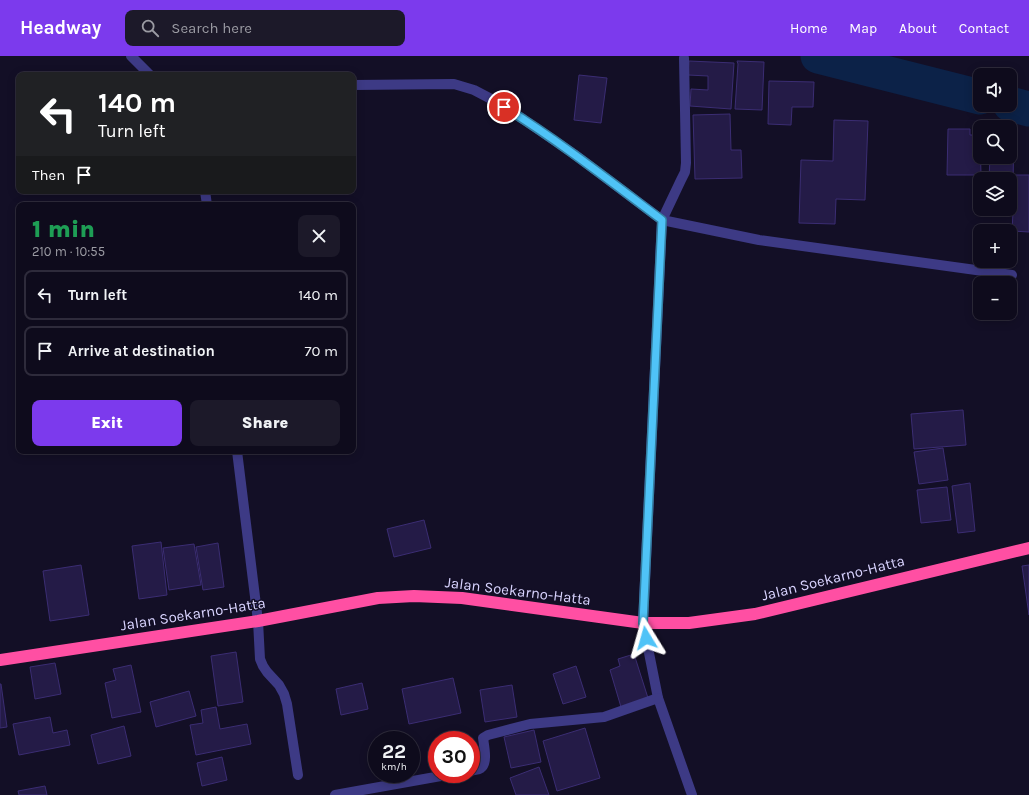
<!DOCTYPE html>
<meta charset="utf-8">
<style>
body{margin:0;font-family:Karla,sans-serif;background:#1c1929;color:#f1f3f6;height:100vh;display:flex;flex-direction:column;font-size:15px;white-space:nowrap}
*{box-sizing:border-box;margin:0}
p{font-size:13px;color:#9b9ba3}
.icon{flex:none;width:22px;height:22px;fill:none;stroke:currentColor;stroke-width:2;stroke-linecap:round;stroke-linejoin:round}
.map{position:relative;flex:1;overflow:hidden}
.sheet{position:absolute;left:16px;top:146px;width:340px;height:252px;display:flex;flex-direction:column;background:#0e0b1c;border-radius:8px;box-shadow:0 2px 10px #0003,0 0 0 1px #2e2b3b}
.sheet>*{flex:none}
.banner{position:absolute;left:16px;top:16px;width:340px;height:122px;border-radius:8px;box-shadow:0 2px 10px #0003,0 0 0 1px #2e2b3b;background:#202124;color:#fff;overflow:hidden}
.tools{position:absolute;left:973px;top:12px;display:grid;gap:8px}
.tools a{display:grid;place-items:center;width:44px;height:44px;border-radius:8px;background:#0e0b1c;box-shadow:0 2px 10px #0003,0 0 0 1px #2e2b3b;font-size:20px}
.speed{position:absolute;left:368px;top:675px;display:flex;gap:8px;font-size:20px;font-weight:700;text-align:center}
.speed>*{display:grid;place-content:center;width:52px;height:52px;border-radius:50%;background:#0e0b1c;box-shadow:0 2px 10px #0003,0 0 0 1px #2e2b3b;line-height:1}
.speed small{font-size:10px;font-weight:400}
.speed .limit{border:6px solid #d22;background:#fff;color:#111}
.pin{position:absolute;display:grid;place-items:center;width:34px;height:34px;color:#fff;margin:-17px;border:2px solid #fff;border-radius:50%;box-shadow:0 1px 4px #0007}
.me{position:absolute;width:44px;margin:-22px;rotate:352deg;stroke-linejoin:round;filter:drop-shadow(0 0 3px #0008)}
.turn{display:flex;align-items:center;gap:14px;height:84px;padding:0 16px;font-size:18px}
.turn .icon{width:52px;height:52px;stroke-width:2.5}
.turn b{display:block;font-size:28px;line-height:34px}
.then{display:flex;align-items:center;height:38px;padding:0 16px;background:#0003;gap:8px;font-size:15px}
.round{display:grid;place-items:center;flex:none;width:42px;height:42px;border-radius:8px;background:#1c1929}
.headline{display:flex;align-items:center;justify-content:space-between;height:68px;padding:0 16px}
h1{font-size:24px;font-weight:800;line-height:30px;color:#1e9e55}
.button{display:flex;gap:8px;margin-top:auto;padding:8px 16px}
.button a{flex:1;height:46px;border-radius:8px;background:#7c3aed;color:#fff;font-size:16px;font-weight:800;line-height:46px;text-align:center}
.button a+a{background:#1c1929;color:#f1f3f6}
ul{padding:0;list-style:none}
li{display:flex;align-items:center;gap:12px;height:50px;margin:0 8px 6px;padding:0 8px;border:2px solid #2e2b3b;border-radius:8px}
li div{flex:1}
li b{display:block;font-size:15px}
li em{font-style:normal}
header{display:flex;align-items:center;gap:24px;box-sizing:border-box;height:56px;padding:0 20px;background:#7c3aed;color:#fff}
header strong{font-size:19px}
nav{display:flex;gap:22px;margin-inline-start:auto;font-size:14px}
.search{width:280px;height:36px;background:#1c1929;display:flex;align-items:center;gap:10px;box-sizing:border-box;padding:0 14px;border-radius:8px;color:#9b9ba3;font-size:15px}
.map>svg:first-child{display:block}
</style>
<header>
<strong>Headway</strong>
<div class="search"><svg class="icon" aria-label="search" viewBox="0 0 24 24"><circle cx="10" cy="10" r="6"/><path d="M15 15l6 6"/></svg>Search here</div>
<nav><a>Home</a><a>Map</a><a>About</a><a>Contact</a></nav>
</header>
<div class="map">
<svg width="1029" height="739" viewBox="0 0 1029 739">
<rect width="100%" height="100%" fill="#130f26"/>
<g fill="none" stroke-linecap="round" stroke-linejoin="round">
<!-- river -->
<g stroke="#0c2248" stroke-width="35">
<polyline points="818,0 980,41"/>
<polyline points="1010,48 1029,53"/>
</g>
</g>
<!-- building -->
<g fill="#241b47" stroke="#3b2d73">
<polygon points="689,5 734,7 731,53 690,50 691,33 708,34 708,20 688,19"/>
<polygon points="737,5 764,6 762,54 735,53 738,8"/>
<polygon points="579,19 607,22 601,67 574,64"/>
<polygon points="769,25 814,26 813,51 792,51 791,69 768,68"/>
<polygon points="730,58 731,94 741,94 742,122 695,123 693,59"/>
<polygon points="834,64 868,65 865,144 836,143 835,168 799,167 801,104 833,105"/>
<polygon points="948,73 970,73 970,79 980,79 981,119 947,119"/>
<polygon points="1010,77 1014,78 1013,126 1010,126 1010,123 989,123 990,101 1010,101"/>
<polygon points="1015,119 1029,119 1029,176 1012,175"/>
<polygon points="963,354 966,389 914,393 911,358"/>
<polygon points="943,392 948,424 919,428 914,396"/>
<polygon points="970,427 975,475 958,477 952,430"/>
<polygon points="947,431 951,464 921,467 917,434"/>
<polygon points="424,464 431,492 394,501 387,473"/>
<polygon points="161,486 167,539 139,543 132,490"/>
<polygon points="218,487 224,531 203,534 196,491"/>
<polygon points="194,488 201,529 169,534 163,492"/>
<polygon points="81,509 89,559 50,565 43,515"/>
<polygon points="1029,509 1029,559 1022,510"/>
<polygon points="236,596 243,646 218,650 211,600"/>
<polygon points="634,598 648,642 621,651 610,614 620,610 618,603"/>
<polygon points="55,607 61,638 35,643 30,611"/>
<polygon points="131,609 141,656 112,662 105,627 116,624 113,613"/>
<polygon points="576,610 586,641 563,648 553,618"/>
<polygon points="453,622 461,657 409,668 402,633"/>
<polygon points="362,627 368,653 341,659 336,633"/>
<polygon points="0,628 1,628 7,671 0,672"/>
<polygon points="512,629 517,661 485,666 480,634"/>
<polygon points="189,635 196,660 156,671 150,646"/>
<polygon points="216,651 220,673 247,668 251,688 196,699 190,669 203,667 201,654"/>
<polygon points="50,661 53,677 67,674 70,689 19,699 13,668"/>
<polygon points="124,670 131,700 98,708 91,679"/>
<polygon points="585,672 600,722 557,735 543,685"/>
<polygon points="534,674 541,706 511,712 504,681"/>
<polygon points="222,701 227,724 202,730 197,707"/>
<polygon points="539,711 549,739 516,739 510,722"/>
<polygon points="45,730 47,739 19,739 18,735"/>
</g>
<g fill="none" stroke-linecap="round" stroke-linejoin="round">
<!-- minor -->
<g stroke="#3d3a85" stroke-width="10">
<polyline points="131,0 150,19"/>
<polyline points="684,2 686,107 685,116 681,124 662,164 643,567 658,642 692,739"/>
<polyline points="353,29 454,28 474,34 495,45 523,63 574,98 662,164 759,184 1012,219"/>
<polyline points="205,135 207,149"/>
<polyline points="237,395 258,565 260,603 263,610 267,616 279,629 284,638 287,648 298,719"/>
<path d="M471 715C474 714 478 714 481 712 488 707 484 690 483 682L488 679 530 668 604 661 658 642"/>
<polyline points="335,739 452,718"/>
</g>
<!-- highway -->
<polyline stroke="#ff4fa3" stroke-width="12" points="0,604 258,565 378,542 414,540 462,542 643,567 689,567 755,558 1029,492"/>
</g>
<g fill="none" stroke-linecap="round" stroke-linejoin="round">
<defs>
<path id="route" d="M504 51C559 85 610 125 662 164L643 567 646 582"/>
</defs>
<!-- route casing -->
<use href="#route" stroke="#337fa1" stroke-width="10"/>
<!-- route -->
<use href="#route" stroke="#4fc3f7" stroke-width="7"/>
</g>
<g text-anchor="middle" stroke-width="3" stroke-linejoin="round" paint-order="stroke">
<!-- street labels -->
<g font-size="15" fill="#d9d4ff" stroke="#130f26">
<text transform="translate(833 522) rotate(-14)" y="5">Jalan Soekarno-Hatta</text>
<text transform="translate(518 535) rotate(7)" y="5">Jalan Soekarno-Hatta</text>
<text transform="translate(193 558) rotate(-9)" y="5">Jalan Soekarno-Hatta</text>
</g>
</g>
</svg>
<div class="tools">
<a><svg class="icon" aria-label="sound" viewBox="0 0 24 24"><path d="M4 9h4l5-4v14l-5-4H4zM17 9q2 3 0 6"/></svg></a>
<a><svg class="icon" aria-label="search" viewBox="0 0 24 24"><circle cx="10" cy="10" r="6"/><path d="M15 15l6 6"/></svg></a>
<a><svg class="icon" aria-label="layers" viewBox="0 0 24 24"><path d="M12 4l9 5-9 5-9-5zM3 14l9 5 9-5"/></svg></a>
<a>+</a>
<a>−</a>
</div>
<div class="speed"><div>22<small>km/h</small></div><div class="limit">30</div></div>
<div class="pin" style="left:504px;top:51px;background:#d93025"><svg class="icon" aria-label="arrive" viewBox="0 0 24 24"><path d="M6 21V4h12l-3 4 3 4H6"/></svg></div>
<svg class="me" style="left:646px;top:582px" viewBox="-20 -20 40 40"><path d="M0-17L14 15 0 8-14 15z" fill="#4fc3f7" stroke="#fff" stroke-width="4"/></svg>
<div class="banner">
<div class="turn"><svg class="icon" aria-label="left" viewBox="0 0 24 24"><path d="M17 20v-9H6M10 6l-5 5 5 5"/></svg><div><b>140 m</b>Turn left</div></div>
<div class="then">Then<svg class="icon" aria-label="arrive" viewBox="0 0 24 24"><path d="M6 21V4h12l-3 4 3 4H6"/></svg></div>
</div>
<section class="sheet">
<div class="headline"><div><h1>1 min</h1><p>210 m · 10:55</p></div><a class="round"><svg class="icon" aria-label="close" viewBox="0 0 24 24"><path d="M6 6l12 12M18 6L6 18"/></svg></a></div>
<ul>
<li><svg class="icon" aria-label="left" viewBox="0 0 24 24"><path d="M17 20v-9H6M10 6l-5 5 5 5"/></svg><div><b>Turn left</b></div><em>140 m</em></li>
<li><svg class="icon" aria-label="arrive" viewBox="0 0 24 24"><path d="M6 21V4h12l-3 4 3 4H6"/></svg><div><b>Arrive at destination</b></div><em>70 m</em></li>
</ul>
<div class="button"><a>Exit</a><a>Share</a></div>
</section>
</div>
